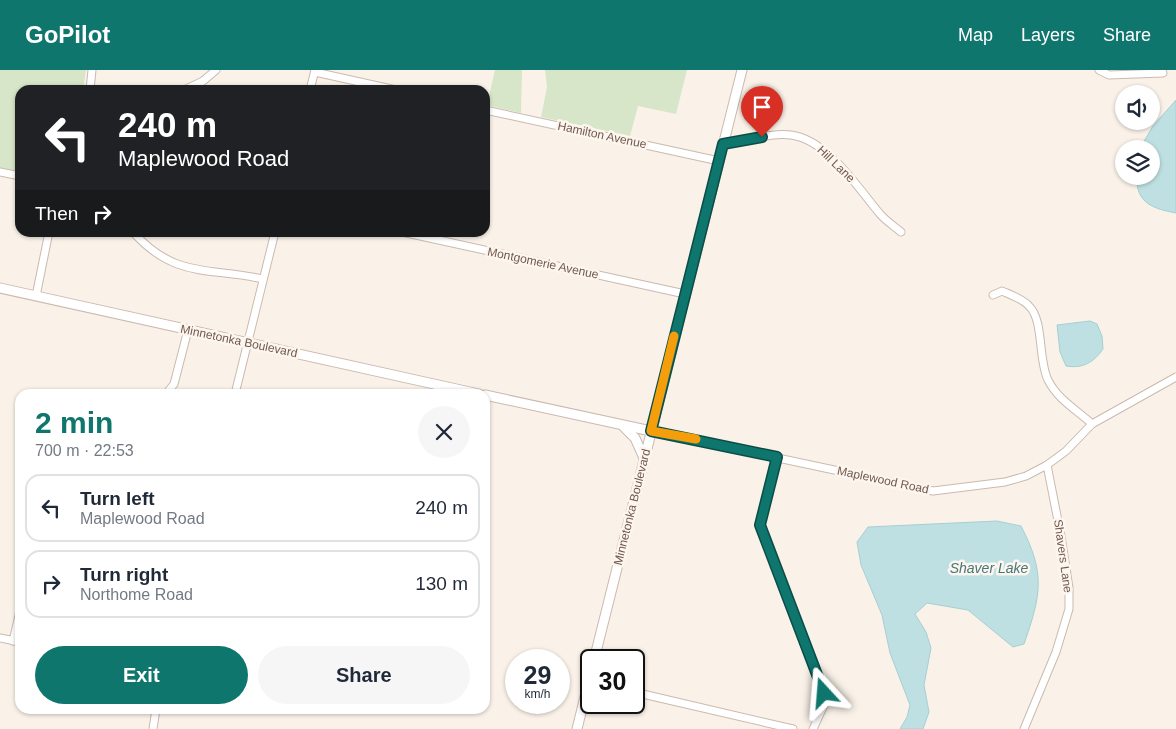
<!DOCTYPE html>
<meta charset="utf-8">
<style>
body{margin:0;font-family:Arial,sans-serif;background:#f6f6f7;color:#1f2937;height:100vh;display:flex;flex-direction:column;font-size:19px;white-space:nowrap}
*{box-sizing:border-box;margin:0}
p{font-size:16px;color:#747a83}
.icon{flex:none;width:28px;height:28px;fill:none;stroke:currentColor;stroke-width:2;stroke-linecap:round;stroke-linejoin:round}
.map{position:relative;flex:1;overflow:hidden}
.panel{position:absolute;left:15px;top:319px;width:475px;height:325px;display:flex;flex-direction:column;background:#fff;border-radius:15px;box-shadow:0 1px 4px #0004}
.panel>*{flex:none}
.guide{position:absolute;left:15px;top:15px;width:475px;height:152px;border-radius:15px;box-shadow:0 1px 4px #0004;background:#202124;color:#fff;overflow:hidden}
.fabs{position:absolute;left:1115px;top:15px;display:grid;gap:10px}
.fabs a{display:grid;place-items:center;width:45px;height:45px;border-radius:50%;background:#fff;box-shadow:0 1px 4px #0004;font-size:25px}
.speed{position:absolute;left:505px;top:579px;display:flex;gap:10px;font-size:25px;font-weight:700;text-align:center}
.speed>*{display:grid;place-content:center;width:65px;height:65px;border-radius:50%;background:#fff;box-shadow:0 1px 4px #0004;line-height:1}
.speed small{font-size:12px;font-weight:400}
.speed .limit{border:2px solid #111;border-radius:8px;background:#fff;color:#111}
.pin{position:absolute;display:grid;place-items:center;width:42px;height:42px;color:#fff;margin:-51px -21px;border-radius:50% 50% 50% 0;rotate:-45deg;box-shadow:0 0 5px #0007}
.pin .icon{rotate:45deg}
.me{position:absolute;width:55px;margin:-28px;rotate:341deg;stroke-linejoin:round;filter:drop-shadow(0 0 4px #0008)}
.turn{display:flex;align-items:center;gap:18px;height:105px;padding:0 20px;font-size:22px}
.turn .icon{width:65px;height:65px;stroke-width:2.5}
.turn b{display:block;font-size:35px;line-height:42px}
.then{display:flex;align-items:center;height:48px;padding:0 20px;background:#0003;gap:10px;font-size:19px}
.round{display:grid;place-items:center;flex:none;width:52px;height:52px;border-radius:26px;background:#f6f6f7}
.summary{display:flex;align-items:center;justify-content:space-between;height:85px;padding:0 20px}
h1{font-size:30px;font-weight:700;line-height:38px;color:#0f766e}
.button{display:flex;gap:10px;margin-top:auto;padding:10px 20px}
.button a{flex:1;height:58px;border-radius:30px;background:#0f766e;color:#fff;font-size:20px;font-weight:700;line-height:58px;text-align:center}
.button a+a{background:#f6f6f7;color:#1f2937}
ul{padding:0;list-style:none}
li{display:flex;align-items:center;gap:15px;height:68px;margin:0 10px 8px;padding:0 10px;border:2px solid #e0e1e3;border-radius:15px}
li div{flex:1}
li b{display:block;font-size:19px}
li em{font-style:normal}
header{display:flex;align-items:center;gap:30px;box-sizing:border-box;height:70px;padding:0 25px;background:#0f766e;color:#fff}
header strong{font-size:24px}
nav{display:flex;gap:28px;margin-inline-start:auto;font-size:18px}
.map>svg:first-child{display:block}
</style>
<header>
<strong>GoPilot</strong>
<nav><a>Map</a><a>Layers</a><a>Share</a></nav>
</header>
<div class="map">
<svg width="1176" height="659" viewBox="0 0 1176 659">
<rect width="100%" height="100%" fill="#faf2e8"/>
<!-- green -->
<g fill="#d7e6c8">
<polygon points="0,0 86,0 83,20 20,20 20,102 0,98"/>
<polygon points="495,0 522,0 521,43 487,35"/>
<polygon points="545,0 687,0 676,44 638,36 630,66 541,47 547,17"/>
</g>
<!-- water -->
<g fill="#bfe0e2" stroke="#a6cfd2">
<path d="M1176 30V143C1154 139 1135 133 1137 106H1151V79L1140 78 1153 56Z"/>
<path d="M1090 251 1097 254 1102 266 1103 279C1094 292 1083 299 1066 296L1060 282 1057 255Z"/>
<path d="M997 451 1021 456C1046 504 1041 525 1024 574L1013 577 968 540 927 533 915 544 926 562 931 578 924 615 929 642 923 659H900L907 647 910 635 890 583 882 545 861 495 857 472 868 457Z"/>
</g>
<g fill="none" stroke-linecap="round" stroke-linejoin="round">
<defs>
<g id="minor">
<polyline points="1099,0 1109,5 1163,3"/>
<polyline points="315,2 396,20"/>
<polyline points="90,20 92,0"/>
<polyline points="184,20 203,11 216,0"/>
<polyline points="310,20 315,0"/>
<polyline points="485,40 719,91"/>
<path d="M723 74C746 73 768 62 791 65 828 70 858 118 880 144 886 151 894 156 901 162"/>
<polyline points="0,102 20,106"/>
<path d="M133 162C175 209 209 197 263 209"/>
<polyline points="402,162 685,224"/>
<path d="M993 225 1002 221C1011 225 1023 229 1029 236 1044 250 1038 290 1048 310 1058 330 1077 340 1092 354"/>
<polyline points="36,226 49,162"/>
<polyline points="166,324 174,314 188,260"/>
<polyline points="235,324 275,162"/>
<polyline points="651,361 933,421 1005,412 1026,406 1047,395 1066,381 1092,354 1176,307"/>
<polyline points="777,387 760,455 824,623 824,635 813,659"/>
<polyline points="0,568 20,572"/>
<polyline points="13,571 20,541"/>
<polyline points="634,622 793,659"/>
<polyline points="153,659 156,639"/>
<polyline points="1024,659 1056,582 1069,539 1069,518 1061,466 1047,395"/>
</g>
<g id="tertiary">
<polyline points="0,218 479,324"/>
<polyline points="485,325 651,361"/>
<polyline points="623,356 635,368 644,388"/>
<polyline points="594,590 742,0"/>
<polyline points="577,659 591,602"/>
</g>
</defs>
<!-- minor casing -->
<use href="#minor" stroke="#cbb9af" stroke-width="9"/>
<!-- tertiary casing -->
<use href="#tertiary" stroke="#cbb9af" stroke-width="11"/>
<!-- minor -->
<use href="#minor" stroke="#fff" stroke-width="7"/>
<!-- tertiary -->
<use href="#tertiary" stroke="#fff" stroke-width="9"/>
</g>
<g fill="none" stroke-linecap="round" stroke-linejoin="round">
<defs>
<polyline id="route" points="762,67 723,74 651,361 777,387 760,455 824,623"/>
</defs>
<!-- route casing -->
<use href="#route" stroke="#0a4d48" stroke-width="12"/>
<!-- route -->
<use href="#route" stroke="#0f766e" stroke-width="9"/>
<!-- slow -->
<polyline stroke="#f59e0b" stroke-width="9" points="674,266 651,361 696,369"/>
</g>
<g text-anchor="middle" stroke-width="5" stroke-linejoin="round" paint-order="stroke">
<!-- street labels -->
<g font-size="12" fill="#72584f" stroke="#fdf6ee">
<text transform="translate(602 65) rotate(12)" y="4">Hamilton Avenue</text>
<text transform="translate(836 94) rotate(44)" y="4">Hill Lane</text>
<text transform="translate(543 193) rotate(12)" y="4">Montgomerie Avenue</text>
<text transform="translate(239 271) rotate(12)" y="4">Minnetonka Boulevard</text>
<text transform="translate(883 410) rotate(12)" y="4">Maplewood Road</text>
<text transform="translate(632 437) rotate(-76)" y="4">Minnetonka Boulevard</text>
<text transform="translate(1063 486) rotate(82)" y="4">Shavers Lane</text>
</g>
<!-- water labels -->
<g font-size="14" font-style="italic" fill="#47777b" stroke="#fdf6ee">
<text x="989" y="503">Shaver Lake</text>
</g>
</g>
</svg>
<div class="fabs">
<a><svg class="icon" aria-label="sound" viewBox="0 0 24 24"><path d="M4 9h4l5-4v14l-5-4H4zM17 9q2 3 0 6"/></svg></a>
<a><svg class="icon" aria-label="layers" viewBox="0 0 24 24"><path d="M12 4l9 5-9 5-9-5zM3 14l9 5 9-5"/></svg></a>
</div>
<div class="speed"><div>29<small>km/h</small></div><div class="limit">30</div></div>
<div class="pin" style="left:762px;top:67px;background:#d93025"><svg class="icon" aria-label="arrive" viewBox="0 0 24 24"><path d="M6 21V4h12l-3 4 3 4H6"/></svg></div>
<svg class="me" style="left:824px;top:623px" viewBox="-20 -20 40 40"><path d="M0-17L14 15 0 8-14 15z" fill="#0f766e" stroke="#fff" stroke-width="4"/></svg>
<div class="guide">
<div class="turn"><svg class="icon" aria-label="left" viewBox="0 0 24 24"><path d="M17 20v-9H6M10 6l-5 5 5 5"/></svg><div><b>240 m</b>Maplewood Road</div></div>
<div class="then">Then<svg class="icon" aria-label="right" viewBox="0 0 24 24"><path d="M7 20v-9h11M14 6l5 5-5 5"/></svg></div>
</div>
<section class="panel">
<div class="summary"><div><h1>2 min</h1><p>700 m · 22:53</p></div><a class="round"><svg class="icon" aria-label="close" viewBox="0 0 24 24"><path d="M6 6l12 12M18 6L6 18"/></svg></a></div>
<ul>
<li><svg class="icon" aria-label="left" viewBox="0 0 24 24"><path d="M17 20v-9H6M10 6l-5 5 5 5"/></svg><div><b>Turn left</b><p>Maplewood Road</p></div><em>240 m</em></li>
<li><svg class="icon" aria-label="right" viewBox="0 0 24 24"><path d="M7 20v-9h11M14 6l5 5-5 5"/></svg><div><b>Turn right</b><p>Northome Road</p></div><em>130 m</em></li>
</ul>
<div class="button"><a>Exit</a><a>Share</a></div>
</section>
</div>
